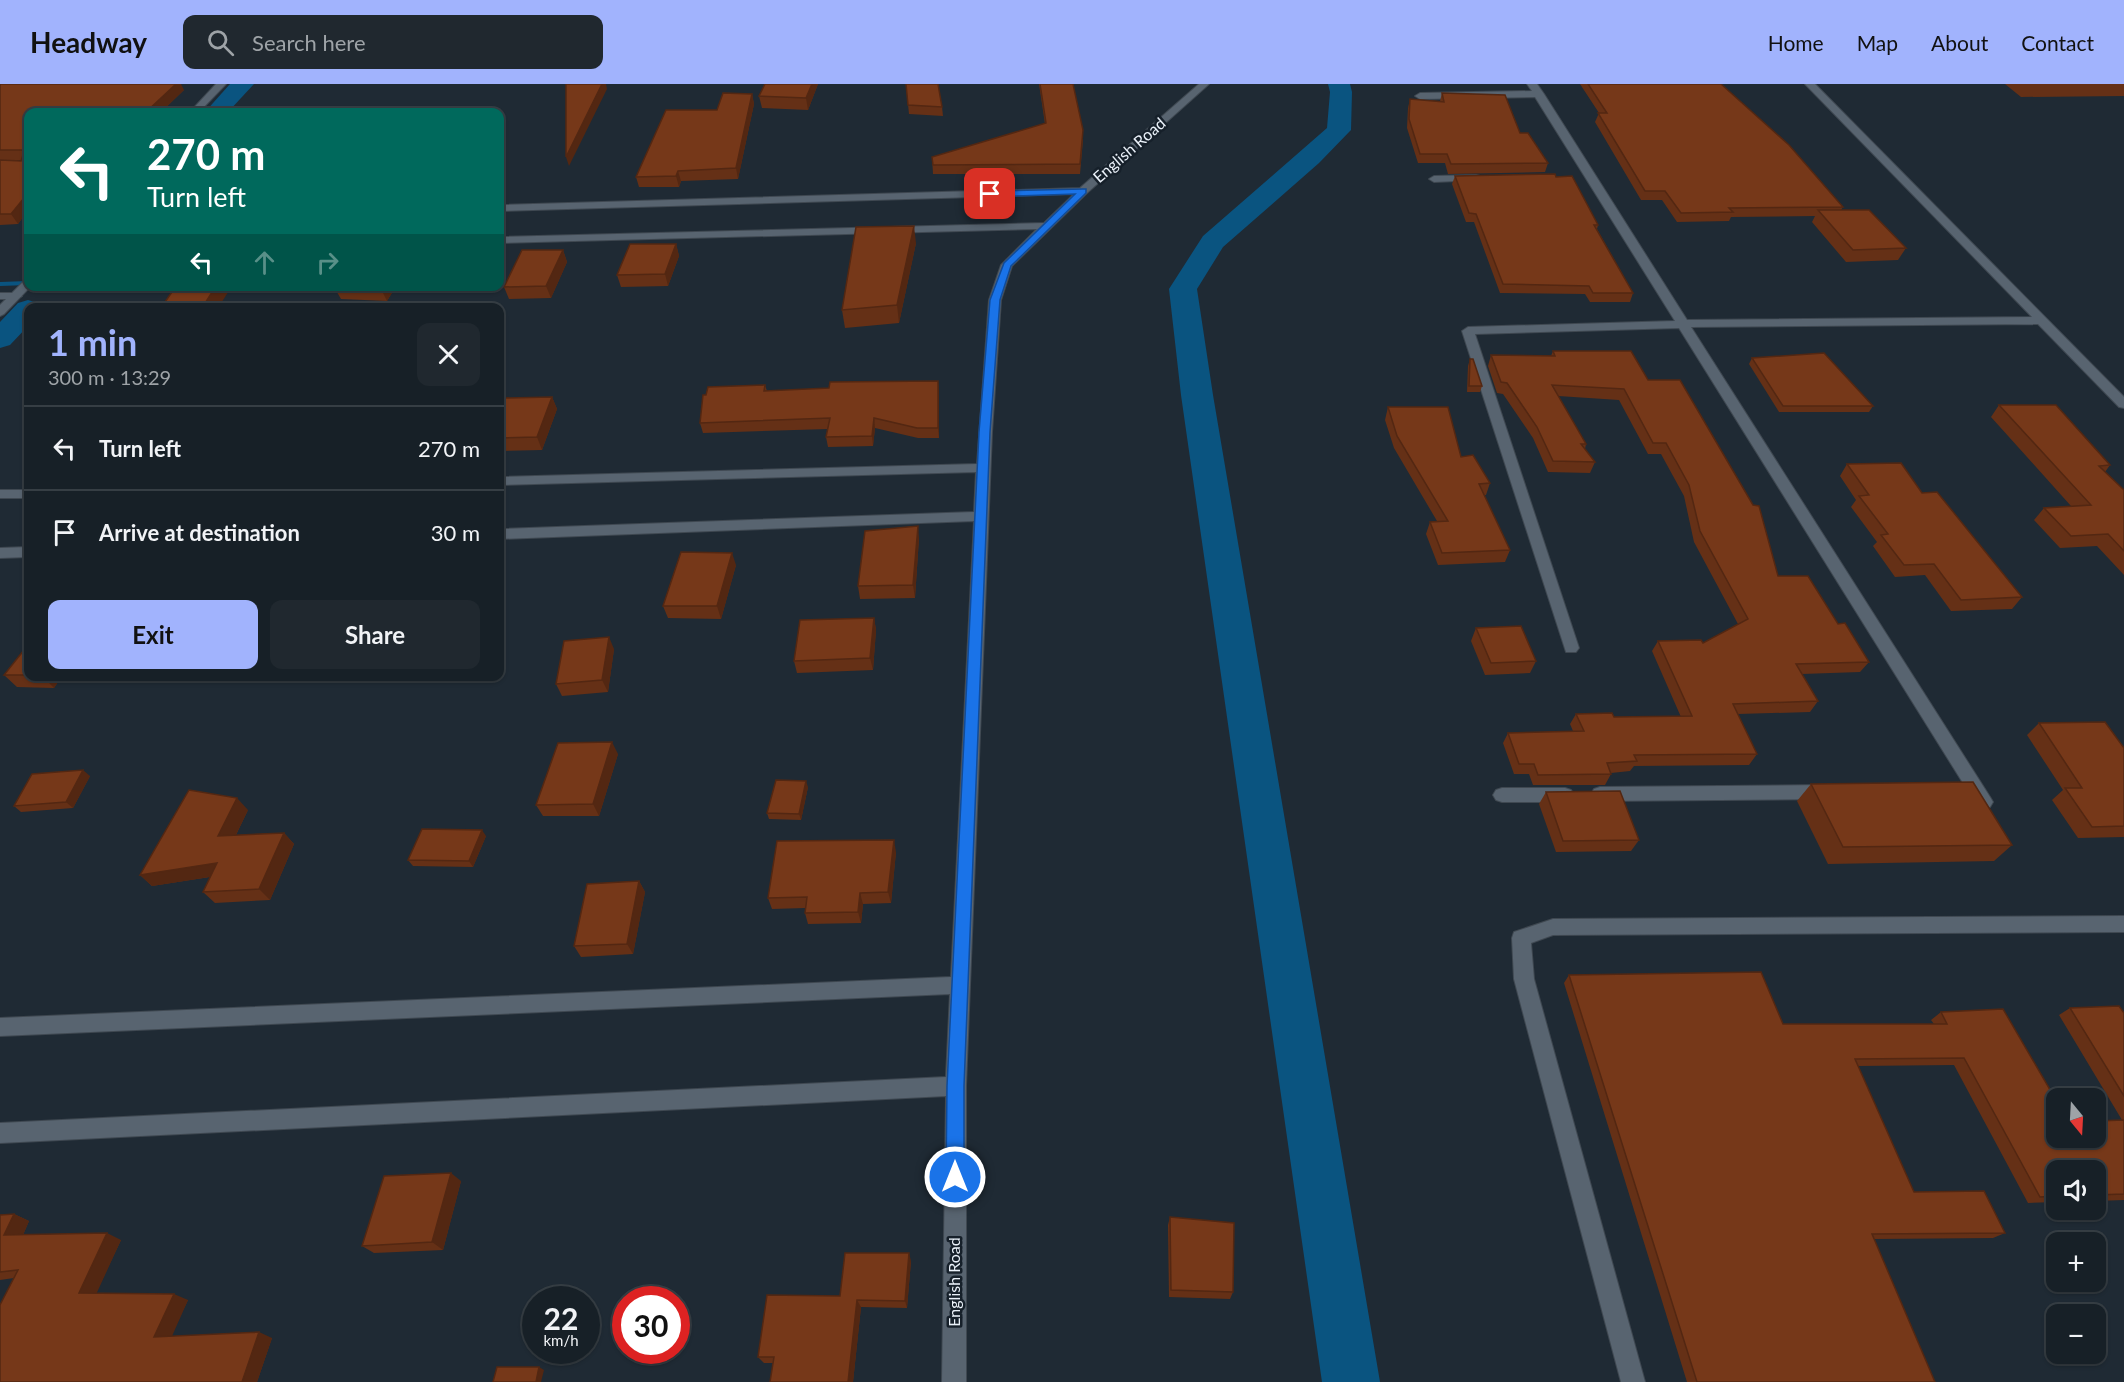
<!DOCTYPE html>
<meta charset="utf-8">
<style>
body{margin:0;font-family:Lato,sans-serif;background:#20282f;color:#f1f3f6;height:100vh;display:flex;flex-direction:column;font-size:22px;white-space:nowrap}
*{box-sizing:border-box;margin:0}
p{font-size:20px;color:#9ea3a7}
.icon{flex:none;width:33px;height:33px;fill:none;stroke:currentColor;stroke-width:2;stroke-linecap:round;stroke-linejoin:round}
.map{position:relative;flex:1;overflow:hidden}
.sheet{position:absolute;left:24px;top:219px;width:480px;height:378px;display:flex;flex-direction:column;background:#172027;border-radius:12px;box-shadow:0 2px 4px #0004,0 0 0 2px #363e44}
.sheet>*{flex:none}
.hud{position:absolute;left:24px;top:24px;width:480px;height:183px;border-radius:12px;box-shadow:0 2px 4px #0004,0 0 0 2px #363e44;background:#00695c;color:#fff;overflow:hidden}
.needle{width:39px;rotate:162deg}
.fabs{position:absolute;left:2046px;top:1004px;display:grid;gap:12px}
.fabs a{display:grid;place-items:center;width:60px;height:60px;border-radius:12px;background:#172027;box-shadow:0 2px 4px #0004,0 0 0 2px #363e44;font-size:30px}
.speed{position:absolute;left:522px;top:1202px;display:flex;gap:12px;font-size:30px;font-weight:700;text-align:center}
.speed>*{display:grid;place-content:center;width:78px;height:78px;border-radius:50%;background:#172027;box-shadow:0 2px 4px #0004,0 0 0 2px #363e44;line-height:1}
.speed small{font-size:15px;font-weight:400}
.speed .limit{border:9px solid #d22;background:#fff;color:#111}
.pin{position:absolute;display:grid;place-items:center;width:51px;height:51px;color:#fff;margin:-26px;border-radius:12px;box-shadow:0 3px 9px #0006}
.me{position:absolute;width:66px;margin:-33px;rotate:0deg;stroke-linejoin:round;filter:drop-shadow(0 0 4px #0008)}
.turn{display:flex;align-items:center;gap:21px;height:126px;padding:0 24px;font-size:27px}
.turn .icon{width:78px;height:78px;stroke-width:2.5}
.turn b{display:block;font-size:42px;line-height:51px}
.lanes{display:flex;align-items:center;height:57px;padding:0 24px;background:#0003;justify-content:center;gap:30px;direction:ltr}
.lanes .off{opacity:.35}
.round{display:grid;place-items:center;flex:none;width:63px;height:63px;border-radius:12px;background:#20282f}
.overview{display:flex;align-items:center;justify-content:space-between;height:102px;padding:0 24px}
h1{font-size:36px;font-weight:700;line-height:45px;color:#a1b3fd}
.cta{display:flex;gap:12px;margin-top:auto;padding:12px 24px}
.cta a{flex:1;height:69px;border-radius:12px;background:#a1b3fd;color:#111;font-size:24px;font-weight:700;line-height:69px;text-align:center}
.cta a+a{background:#20282f;color:#f1f3f6}
ul{padding:0;list-style:none}
li{display:flex;align-items:center;gap:18px;height:84px;padding:0 24px;border-top:2px solid #363e44}
li div{flex:1}
li b{display:block;font-size:22px}
li em{font-style:normal}
header{display:flex;align-items:center;gap:36px;box-sizing:border-box;height:84px;padding:0 30px;background:#a1b3fd;color:#111}
header strong{font-size:28px}
nav{display:flex;gap:33px;margin-inline-start:auto;font-size:21px}
.search{width:420px;height:54px;background:#20282f;display:flex;align-items:center;gap:15px;box-sizing:border-box;padding:0 21px;border-radius:12px;color:#9ea3a7;font-size:22px}
.map>svg:first-child{display:block}
</style>
<header>
<strong>Headway</strong>
<div class="search"><svg class="icon" aria-label="search" viewBox="0 0 24 24"><circle cx="10" cy="10" r="6"/><path d="M15 15l6 6"/></svg>Search here</div>
<nav><a>Home</a><a>Map</a><a>About</a><a>Contact</a></nav>
</header>
<div class="map">
<svg width="2124" height="1298" viewBox="0 0 2124 1298">
<rect width="100%" height="100%" fill="#1f2a34"/>
<g fill="none" stroke-linecap="round" stroke-linejoin="round">
<!-- stream -->
<polygon fill="#0a5480" fill-rule="evenodd" points="28,197 28,201 0,202 0,198"/>
<!-- canal -->
<g fill="#0a5480" fill-rule="evenodd">
<polygon points="230,0 254,0 228,28 205,28"/>
<polygon points="1328,0 1350,0 1352,8 1351,46 1319,79 1223,163 1197,205 1213,311 1380,1298 1322,1298 1181,311 1169,205 1203,152 1327,44 1330,8"/>
<polygon points="28,216 38,219 41,224 28,224 28,242 10,261 0,264 0,238 18,219"/>
</g>
<defs>
<g id="minor">
<polygon points="1199,0 1209,0 1087,109 1012,182 1001,216 992,348 966,1002 966,1298 942,1298 946,1012 0,1059 0,1039 946,993 950,910 0,952 0,934 951,893 974,437 500,455 500,445 974,428 976,388 500,401 500,393 977,380 989,216 1001,181 1037,145 500,159 500,153 1044,139 1074,110 500,127 500,121 1080,104"/>
<polygon points="1527,0 1537,0 1544,10 1687,236 2032,233 1805,0 1815,0 2124,313 2124,324 2119,323 2038,240 1691,243 1990,713 1993,718 1990,723 1984,725 1978,723 1679,244 1475,250 1579,564 1576,568 1566,568 1462,247 1468,243 1675,237 1535,13 1420,15 1415,12 1420,9 1532,7"/>
<polygon points="1476,91 1480,92 1480,96 1434,98 1429,95 1434,92"/>
<polygon points="0,209 16,209 22,212 16,215 0,215"/>
<rect x="0" y="406" width="28" height="8"/>
<polygon points="28,463 28,473 0,474 0,464"/>
<polygon points="1826,701 1832,703 1835,708 1832,713 1826,715 1600,717 1594,715 1591,710 1594,705 1600,703"/>
<polygon points="1502,704 1565,704 1571,706 1574,711 1571,716 1565,718 1502,718 1496,716 1493,711 1496,706"/>
<polygon points="2124,832 2124,848 1553,851 1531,859 1534,895 1645,1298 1621,1298 1514,895 1512,854 1514,848 1553,835"/>
</g>
<g id="tertiary">
<polygon points="216,0 226,0 199,28 190,28"/>
<polygon points="28,196 28,202 31,202 4,230 0,232 0,221 24,197"/>
</g>
</defs>
<!-- minor casing -->
<use href="#minor" stroke="#3f4851" stroke-width="2"/>
<!-- tertiary casing -->
<use href="#tertiary" stroke="#3f4851" stroke-width="2"/>
<!-- minor -->
<use href="#minor" fill="#586470" fill-rule="evenodd"/>
<!-- tertiary -->
<use href="#tertiary" fill="#586470" fill-rule="evenodd"/>
</g>
<!-- wall -->
<g fill="#653016">
<polygon points="0,0 184,6 161,28 28,28 28,126 18,140 0,141 0,76 21,77 22,76 0,76"/>
<polygon points="765,0 818,0 808,26 762,24 759,12"/>
<polygon points="906,0 942,23 943,32 909,30"/>
<polygon points="1039,0 1073,0 1083,56 1080,90 933,90 932,73 1045,40"/>
<polygon points="1580,0 1721,0 1843,123 1841,126 1906,164 1898,176 1846,178 1812,138 1815,132 1731,133 1729,137 1677,138 1662,116 1641,116 1595,38 1599,29"/>
<polygon points="2005,0 2124,0 2124,12 2021,13"/>
<polygon points="1442,9 1520,49 1548,79 1545,88 1448,90 1445,79 1418,79 1407,44 1408,24 1410,15 1440,17"/>
<polygon points="752,10 754,20 738,95 681,97 679,103 639,103 636,93 717,26"/>
<polygon points="1455,92 1598,141 1597,145 1633,209 1630,218 1590,218 1585,210 1500,209 1474,138 1466,138 1452,100"/>
<polygon points="916,159 899,239 845,244 842,226"/>
<polygon points="676,160 679,172 668,202 621,203 617,191"/>
<polygon points="563,166 567,178 551,214 509,215 504,203"/>
<polygon points="396,202 387,217 341,215 334,203"/>
<polygon points="1553,267 1648,296 1778,492 1838,540 1869,578 1860,588 1802,590 1818,617 1810,628 1738,630 1757,670 1749,681 1634,682 1630,687 1611,689 1611,690 1605,701 1533,701 1529,690 1514,690 1503,659 1508,649 1573,647 1570,640 1576,630 1614,633 1681,633 1652,567 1658,557 1703,559 1738,540 1694,458 1684,412 1661,370 1648,370 1619,316 1558,312 1586,360 1585,365 1595,378 1590,389 1548,388 1533,354 1503,310 1497,309 1488,282 1491,271 1551,272"/>
<polygon points="1752,274 1873,322 1869,328 1779,328 1749,280"/>
<polygon points="1470,275 1482,302 1480,308 1467,308 1468,282"/>
<polygon points="765,301 767,307 939,307 939,354 918,354 875,344 873,362 828,363 826,353 828,345 703,349 700,339"/>
<polygon points="552,313 557,325 542,366 500,367 500,318"/>
<polygon points="1999,321 2110,381 2105,388 2124,406 2124,491 2097,462 2060,464 2034,436 2044,424 2071,422 1991,333"/>
<polygon points="1388,323 1461,373 1490,399 1486,411 1484,411 1510,466 1505,478 1438,481 1426,450 1430,438 1437,437 1394,364 1385,336"/>
<polygon points="1847,380 1922,409 2022,513 2012,525 1951,527 1925,491 1895,493 1873,462 1877,458 1851,423 1856,416 1840,392"/>
<polygon points="919,454 915,514 860,515 858,502"/>
<polygon points="736,481 721,535 668,534 663,522"/>
<polygon points="874,534 876,546 873,586 797,589 794,577"/>
<polygon points="1476,544 1536,577 1530,589 1485,591 1471,557"/>
<polygon points="28,561 28,592 62,592 54,604 17,603 4,591"/>
<polygon points="614,565 608,608 562,612 556,600"/>
<polygon points="2039,639 2124,664 2124,753 2078,754 2052,716 2063,706 2027,651"/>
<polygon points="618,670 599,732 543,732 536,721"/>
<polygon points="90,692 73,724 21,728 14,722"/>
<polygon points="1811,700 2012,761 1994,777 1828,780 1797,717"/>
<polygon points="808,703 801,736 769,735 767,729"/>
<polygon points="1546,708 1639,756 1631,767 1556,768 1539,720"/>
<polygon points="248,726 236,751 284,749 294,760 270,816 215,819 203,808 210,793 152,802 140,791"/>
<polygon points="486,752 473,783 413,782 408,776"/>
<polygon points="896,768 891,819 863,820 861,839 808,840 805,829 805,824 772,825 768,814"/>
<polygon points="639,797 645,808 633,870 581,873 574,862"/>
<polygon points="1569,891 1783,940 1934,940 1931,936 1941,928 2056,1053 2122,1036 2059,931 2070,924 2124,929 2124,1116 2096,1117 2096,1086 2056,1086 2056,1118 2028,1119 1954,981 1858,982 1914,1108 2005,1149 1993,1154 1874,1155 1935,1298 1687,1298 1564,899"/>
<polygon points="461,1097 443,1166 374,1169 362,1162"/>
<polygon points="14,1130 29,1137 23,1151 121,1156 96,1209 188,1216 171,1252 272,1254 257,1298 14,1194 0,1196 0,1131"/>
<polygon points="1170,1133 1233,1208 1230,1215 1169,1213 1168,1141"/>
<polygon points="911,1177 907,1224 861,1223 853,1298 770,1298 773,1279 764,1279 758,1273 840,1212"/>
</g>
<!-- shaded-wall -->
<g fill="#532712">
<polygon points="176,0 181,0 184,6 161,28 146,28"/>
<polygon points="602,0 606,0 607,5 569,82 566,73"/>
<polygon points="812,0 818,0 808,26 806,14"/>
<polygon points="752,10 754,20 738,95 736,84"/>
<polygon points="678,87 681,97 679,103 676,92"/>
<polygon points="24,114 28,120 28,126 18,140 11,130"/>
<polygon points="914,142 916,159 899,239 897,221"/>
<polygon points="676,160 679,172 668,202 665,190"/>
<polygon points="563,166 567,178 551,214 546,202"/>
<polygon points="216,202 232,202 218,224 202,224"/>
<polygon points="382,202 396,202 387,217 381,205"/>
<polygon points="938,297 939,307 939,354 938,344"/>
<polygon points="552,313 557,325 542,366 537,353"/>
<polygon points="874,334 875,344 873,362 872,352"/>
<polygon points="918,442 919,454 915,514 913,501"/>
<polygon points="732,469 736,481 721,535 717,522"/>
<polygon points="874,534 876,546 873,586 870,574"/>
<polygon points="609,553 614,565 608,608 602,596"/>
<polygon points="42,592 62,592 54,604"/>
<polygon points="612,658 618,670 599,732 593,720"/>
<polygon points="83,686 90,692 73,724 66,718"/>
<polygon points="806,697 808,703 801,736 799,730"/>
<polygon points="237,714 248,726 230,763 218,752"/>
<polygon points="482,746 486,752 473,783 469,777"/>
<polygon points="284,749 294,760 270,816 259,805"/>
<polygon points="894,756 896,768 891,819 888,808"/>
<polygon points="217,779 228,790 152,802 140,791"/>
<polygon points="639,797 645,808 633,870 627,860"/>
<polygon points="860,809 863,820 861,839 858,828"/>
<polygon points="451,1089 461,1097 443,1166 432,1158"/>
<polygon points="14,1130 29,1137 20,1158 4,1151"/>
<polygon points="107,1149 121,1156 94,1215 79,1209"/>
<polygon points="909,1169 911,1177 907,1224 905,1217"/>
<polygon points="174,1210 188,1216 169,1259 154,1253"/>
<polygon points="857,1216 861,1223 853,1298 848,1298"/>
<polygon points="259,1248 272,1254 257,1298 242,1298"/>
<polygon points="539,1283 544,1286 541,1298 536,1298"/>
</g>
<!-- building -->
<g fill="#763819" stroke="#532712" stroke-width="1.5">
<polygon points="0,0 176,0 146,28 28,28 28,114 24,114 11,130 0,130 0,76 21,77 24,68 22,66 0,66"/>
<polygon points="566,0 602,0 566,73"/>
<polygon points="765,0 812,0 806,14 759,12"/>
<polygon points="906,0 938,0 942,23 908,21"/>
<polygon points="1040,0 1073,0 1083,46 1080,80 933,81 932,73 1046,39"/>
<polygon points="1588,0 1721,0 1789,61 1843,123 1729,124 1733,128 1681,129 1665,107 1645,107 1598,29 1607,29"/>
<polygon points="723,9 752,10 736,84 678,87 676,92 636,93 666,26 717,26"/>
<polygon points="1442,9 1505,11 1520,49 1528,49 1548,79 1451,80 1447,70 1420,70 1409,35 1410,15 1444,18"/>
<polygon points="1555,90 1556,93 1572,92 1598,141 1594,141 1633,209 1593,209 1589,202 1503,200 1476,130 1469,129 1455,92"/>
<polygon points="1818,126 1869,126 1906,164 1853,166"/>
<polygon points="914,142 897,221 842,226 856,143"/>
<polygon points="630,160 676,160 665,190 617,191"/>
<polygon points="522,166 563,166 546,202 504,203"/>
<polygon points="176,202 216,202 202,224 161,224"/>
<polygon points="382,202 381,205 334,203 334,202"/>
<polygon points="1553,267 1631,267 1648,296 1680,296 1753,421 1759,422 1778,492 1808,492 1838,540 1845,539 1869,578 1796,580 1818,617 1733,620 1757,670 1634,671 1637,677 1607,679 1611,690 1538,691 1534,680 1519,680 1508,649 1584,647 1576,630 1612,629 1614,633 1692,632 1658,557 1701,556 1703,559 1748,535 1700,447 1689,401 1666,359 1653,359 1624,305 1552,301 1586,360 1581,360 1595,378 1553,377 1537,343 1507,299 1501,298 1491,271 1555,272"/>
<polygon points="1824,269 1873,322 1783,322 1752,274"/>
<polygon points="1470,275 1473,275 1482,302 1469,302"/>
<polygon points="938,297 938,344 917,344 874,334 872,352 826,353 830,334 700,339 703,311 706,311 708,303 765,301 764,307 829,304 830,298"/>
<polygon points="552,313 537,353 500,354 500,318 502,318 504,314"/>
<polygon points="1999,321 2056,321 2110,381 2099,382 2124,406 2124,467 2108,450 2071,452 2044,424 2091,421"/>
<polygon points="1388,323 1448,323 1461,373 1473,371 1490,399 1479,400 1510,466 1442,469 1430,438 1448,437 1397,352"/>
<polygon points="1901,379 1922,409 1937,408 2022,513 1961,516 1934,480 1904,481 1881,451 1888,450 1859,412 1869,411 1847,380"/>
<polygon points="918,442 913,501 858,502 865,447"/>
<polygon points="681,468 732,469 717,522 663,522"/>
<polygon points="874,534 870,574 794,577 800,536"/>
<polygon points="1521,542 1536,577 1491,579 1476,544"/>
<polygon points="609,553 602,596 556,600 564,557"/>
<polygon points="28,561 28,591 4,591"/>
<polygon points="2105,638 2124,664 2124,742 2092,743 2065,704 2082,704 2039,639"/>
<polygon points="612,658 593,720 536,721 558,659"/>
<polygon points="83,686 66,718 14,722 32,690"/>
<polygon points="776,696 806,697 799,730 767,729"/>
<polygon points="1973,698 2012,761 1843,763 1811,700"/>
<polygon points="189,706 237,714 218,752 284,749 259,805 203,808 217,779 140,791"/>
<polygon points="1620,707 1639,756 1563,757 1546,708"/>
<polygon points="422,745 482,746 469,777 408,776"/>
<polygon points="894,756 888,808 860,809 858,828 805,829 807,813 768,814 777,757"/>
<polygon points="639,797 627,860 574,862 587,800"/>
<polygon points="1761,888 1783,940 1947,940 1941,928 2003,925 2056,1016 2056,1053 2096,1053 2096,1037 2124,1036 2124,1110 2096,1111 2096,1086 2056,1086 2056,1112 2040,1113 1964,974 1855,975 1914,1108 1984,1107 2005,1149 1872,1150 1935,1298 1697,1298 1569,891"/>
<polygon points="2119,922 2124,929 2124,1012 2070,924"/>
<polygon points="451,1089 432,1158 362,1162 384,1092"/>
<polygon points="14,1130 4,1151 107,1149 79,1209 174,1210 154,1253 259,1248 242,1298 0,1298 0,1221 18,1186 0,1188 0,1131"/>
<polygon points="1170,1133 1234,1139 1233,1208 1171,1206"/>
<polygon points="845,1169 909,1169 905,1217 857,1216 848,1298 770,1298 774,1273 758,1273 767,1211 840,1212"/>
<polygon points="497,1283 539,1283 536,1298 493,1298"/>
</g>
<!-- route -->
<polygon fill="#1a73e8" stroke="#114b97" stroke-width="1.5" points="1083,105 1086,105 1086,109 1011,182 1000,216 990,348 964,1002 964,1093 961,1099 955,1102 949,1099 946,1093 947,1002 979,348 990,216 1004,179 1075,110 990,113 986,110 990,107"/>
<g text-anchor="middle" stroke-width="5" stroke-linejoin="round" paint-order="stroke">
<!-- street labels -->
<g font-size="16" fill="#eaf1f9" stroke="#16202a">
<text transform="translate(1129 66) rotate(-41)" y="6">English Road</text>
<text transform="translate(954 1198) rotate(-90)" y="6">English Road</text>
</g>
</g>
</svg>
<div class="fabs">
<a><svg class="needle" viewBox="-14 -14 28 28"><path d="M0-13l5 13h-10z" fill="#e53935"/><path d="M0 13l5-13h-10z" fill="#9ea3a7"/></svg></a>
<a><svg class="icon" aria-label="sound" viewBox="0 0 24 24"><path d="M4 9h4l5-4v14l-5-4H4zM17 9q2 3 0 6"/></svg></a>
<a>+</a>
<a>−</a>
</div>
<div class="speed"><div>22<small>km/h</small></div><div class="limit">30</div></div>
<div class="pin" style="left:990px;top:110px;background:#d93025"><svg class="icon" aria-label="arrive" viewBox="0 0 24 24"><path d="M6 21V4h12l-3 4 3 4H6"/></svg></div>
<svg class="me" style="left:955px;top:1093px" viewBox="-20 -20 40 40"><circle r="17" fill="#1a73e8" stroke="#fff" stroke-width="3"/><path d="M0-11L8 9 0 5-8 9z" fill="#fff"/></svg>
<div class="hud">
<div class="turn"><svg class="icon" aria-label="left" viewBox="0 0 24 24"><path d="M17 20v-9H6M10 6l-5 5 5 5"/></svg><div><b>270 m</b>Turn left</div></div>
<div class="lanes"><svg class="icon" aria-label="left" viewBox="0 0 24 24"><path d="M17 20v-9H6M10 6l-5 5 5 5"/></svg><svg class="icon off" aria-label="ahead" viewBox="0 0 24 24"><path d="M12 20V5M6 11l6-6 6 6"/></svg><svg class="icon off" aria-label="right" viewBox="0 0 24 24"><path d="M7 20v-9h11M14 6l5 5-5 5"/></svg></div>
</div>
<section class="sheet">
<div class="overview"><div><h1>1 min</h1><p>300 m · 13:29</p></div><a class="round"><svg class="icon" aria-label="close" viewBox="0 0 24 24"><path d="M6 6l12 12M18 6L6 18"/></svg></a></div>
<ul>
<li><svg class="icon" aria-label="left" viewBox="0 0 24 24"><path d="M17 20v-9H6M10 6l-5 5 5 5"/></svg><div><b>Turn left</b></div><em>270 m</em></li>
<li><svg class="icon" aria-label="arrive" viewBox="0 0 24 24"><path d="M6 21V4h12l-3 4 3 4H6"/></svg><div><b>Arrive at destination</b></div><em>30 m</em></li>
</ul>
<div class="cta"><a>Exit</a><a>Share</a></div>
</section>
</div>
